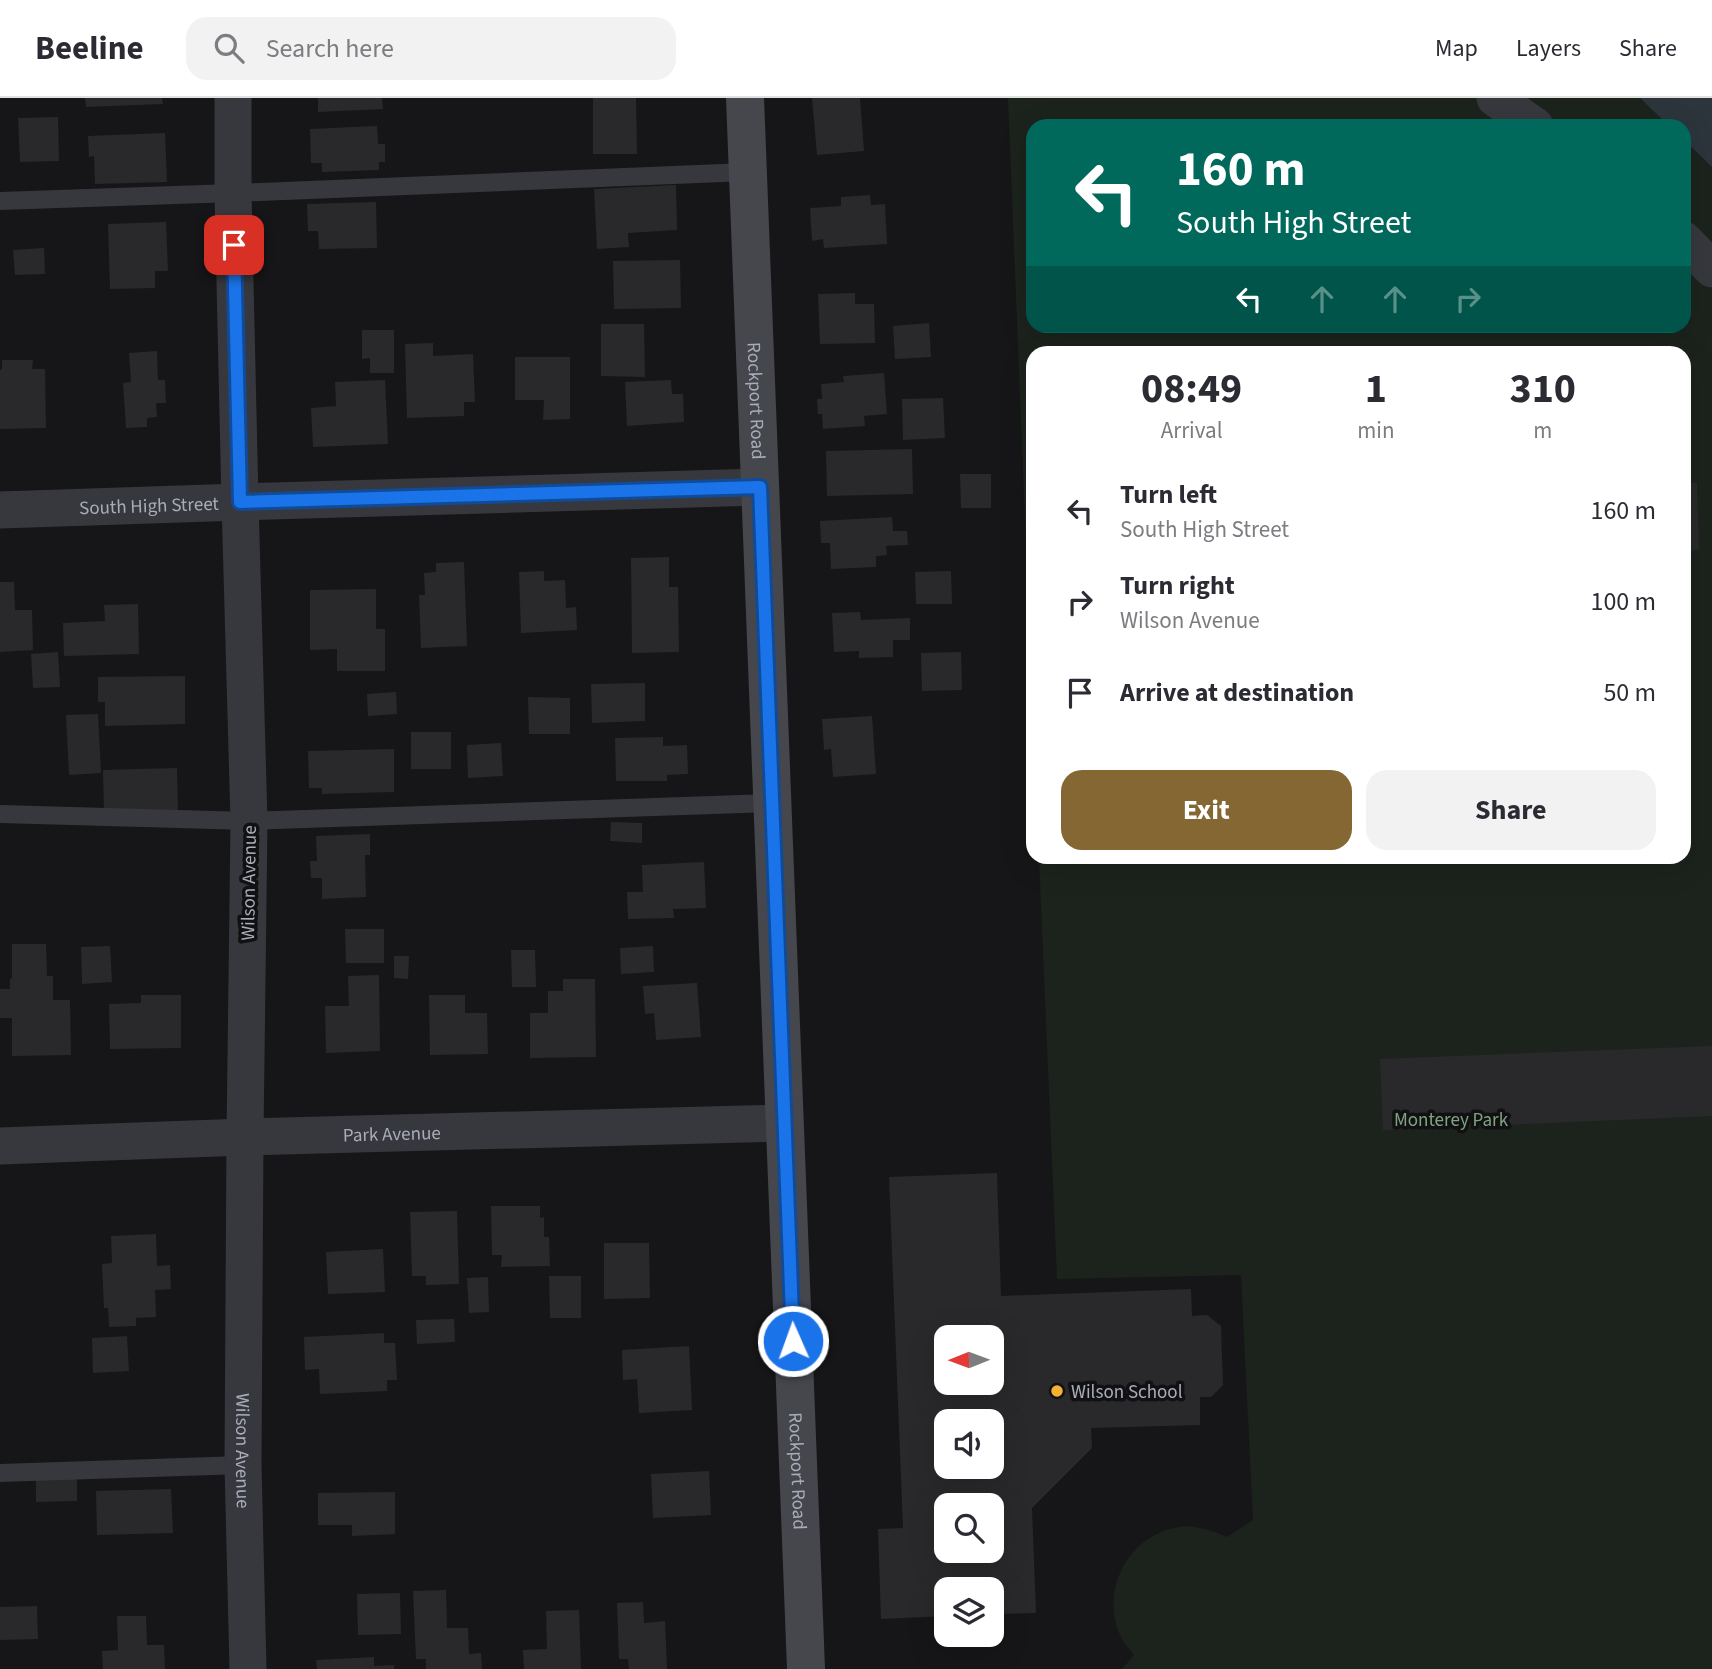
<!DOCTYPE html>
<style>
body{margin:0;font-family:"Source Sans 3",sans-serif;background:#f2f2f3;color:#2b2b33;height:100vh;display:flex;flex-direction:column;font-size:26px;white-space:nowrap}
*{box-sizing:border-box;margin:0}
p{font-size:23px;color:#7c7c81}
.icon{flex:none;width:38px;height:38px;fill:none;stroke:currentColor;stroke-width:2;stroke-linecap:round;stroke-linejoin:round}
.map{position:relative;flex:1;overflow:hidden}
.details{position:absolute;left:1026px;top:248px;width:665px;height:518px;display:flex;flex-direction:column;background:#fff;border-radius:21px;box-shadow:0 7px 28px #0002}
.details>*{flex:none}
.top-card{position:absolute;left:1026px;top:21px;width:665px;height:214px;border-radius:21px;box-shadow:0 7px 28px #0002;background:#00695c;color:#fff;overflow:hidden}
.needle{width:46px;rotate:269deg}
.tools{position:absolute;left:934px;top:1227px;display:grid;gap:14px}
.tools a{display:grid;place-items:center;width:70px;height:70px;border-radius:14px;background:#fff;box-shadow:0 7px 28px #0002;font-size:35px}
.pin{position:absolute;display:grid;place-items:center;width:60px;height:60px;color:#fff;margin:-30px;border-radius:14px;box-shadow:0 4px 10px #0006}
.me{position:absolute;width:77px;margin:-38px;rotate:358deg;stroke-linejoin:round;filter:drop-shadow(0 0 5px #0008)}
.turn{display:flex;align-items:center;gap:24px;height:147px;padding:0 35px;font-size:32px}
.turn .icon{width:91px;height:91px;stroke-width:2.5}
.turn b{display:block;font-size:49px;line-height:60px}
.lanes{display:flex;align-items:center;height:66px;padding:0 35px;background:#0003;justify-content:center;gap:35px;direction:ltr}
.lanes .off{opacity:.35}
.eta{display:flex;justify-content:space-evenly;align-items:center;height:119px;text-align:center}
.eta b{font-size:42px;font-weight:700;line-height:49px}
.action{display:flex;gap:14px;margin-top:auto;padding:14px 35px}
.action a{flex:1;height:80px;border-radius:21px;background:#856733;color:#fff;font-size:28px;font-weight:700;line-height:80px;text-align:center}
.action a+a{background:#f2f2f3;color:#2b2b33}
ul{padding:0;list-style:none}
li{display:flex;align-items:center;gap:21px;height:91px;padding:0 35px}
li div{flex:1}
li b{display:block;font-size:26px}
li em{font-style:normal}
header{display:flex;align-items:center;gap:42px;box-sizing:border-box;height:98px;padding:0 35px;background:#fff;border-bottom:2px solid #e1e1e2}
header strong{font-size:33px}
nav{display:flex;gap:38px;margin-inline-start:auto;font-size:24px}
.search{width:490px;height:63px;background:#f2f2f3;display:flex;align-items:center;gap:18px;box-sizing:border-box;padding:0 24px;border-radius:21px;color:#7c7c81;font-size:26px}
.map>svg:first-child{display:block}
</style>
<header>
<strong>Beeline</strong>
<div class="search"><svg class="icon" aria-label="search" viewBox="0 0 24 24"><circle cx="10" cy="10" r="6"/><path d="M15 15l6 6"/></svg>Search here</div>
<nav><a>Map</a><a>Layers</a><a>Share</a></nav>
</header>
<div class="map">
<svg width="1712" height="1571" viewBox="0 0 1712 1571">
<rect width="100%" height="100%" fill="#161618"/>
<!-- green -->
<path fill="#1c231d" d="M1008 0H1640L1669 28H1032V228H1684V42L1712 69V1571H1122L1134 1557C1130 1551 1124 1546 1121 1539 1099 1493 1128 1436 1180 1429 1197 1427 1212 1433 1227 1439L1253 1422 1241 1177 1057 1181 1039 760H1684V256H1032V596Z"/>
<!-- water -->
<polygon fill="#2c353c" points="1640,0 1712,0 1712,69 1684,42 1684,28 1669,28"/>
<!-- building -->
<g fill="#29292c" fill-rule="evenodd">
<polygon points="85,0 162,0 163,6 86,9"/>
<polygon points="318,0 382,0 383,11 318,14"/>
<polygon points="593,0 636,0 637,56 593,56"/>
<polygon points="812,0 860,0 864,53 817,57"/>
<polygon points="58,19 59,63 20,64 18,20"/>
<polygon points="377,28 378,46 385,46 385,64 379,64 379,72 322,74 322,65 311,65 310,31"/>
<polygon points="165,35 167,84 95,86 94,58 89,59 88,38"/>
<polygon points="676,87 677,132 628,135 629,149 597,151 594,91"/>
<polygon points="870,97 871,107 885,106 887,146 824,150 823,141 812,143 810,110 841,108 841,99"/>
<polygon points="376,104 377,150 319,151 318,133 308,133 307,106"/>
<polygon points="166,124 168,173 155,173 155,190 110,191 108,126"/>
<polygon points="44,150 45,176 15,177 13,152"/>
<polygon points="680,162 681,210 614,211 613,163"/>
<polygon points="855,195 855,206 874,206 875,245 820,246 818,196"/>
<polygon points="929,225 931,259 895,261 893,228"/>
<polygon points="601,226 644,226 645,279 601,278"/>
<polygon points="362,232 394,232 394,275 370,275 370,260 362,261"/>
<polygon points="433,245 433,258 473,256 475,304 464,304 464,318 407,320 405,246"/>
<polygon points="157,253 158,282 165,282 166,305 156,305 157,319 147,320 147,329 126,330 123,285 131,284 129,255"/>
<polygon points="515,259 570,259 570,321 543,322 544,302 515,302"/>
<polygon points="2,262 33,262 32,271 45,271 46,330 0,331 0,272 2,271"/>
<polygon points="884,275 887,316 864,318 865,328 823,331 822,316 818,316 817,301 822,301 821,286 844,284 843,278"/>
<polygon points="385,282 388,346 313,349 311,310 336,308 335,284"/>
<polygon points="671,282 672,296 683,296 684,324 627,328 625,284"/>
<polygon points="943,300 945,340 903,342 902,301"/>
<polygon points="912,351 913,396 827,398 826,353"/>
<polygon points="960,376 991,376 991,410 961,410"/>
<polygon points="1684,385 1697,385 1699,452 1684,453"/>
<polygon points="892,419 893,433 907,433 908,447 886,448 887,457 876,458 876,469 831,471 830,445 821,445 820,423"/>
<polygon points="669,459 669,489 678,489 679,554 632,555 631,460"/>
<polygon points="464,464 467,548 421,550 419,497 425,497 424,475 436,474 436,465"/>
<polygon points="544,473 544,483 565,482 566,510 576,509 577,532 521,535 519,474"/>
<polygon points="951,473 952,506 916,506 915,474"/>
<polygon points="0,484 14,484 15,512 32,512 33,552 0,554"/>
<polygon points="376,491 376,531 385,531 385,573 337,573 337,551 310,552 310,492"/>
<polygon points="138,506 139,556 64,558 63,525 105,523 104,507"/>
<polygon points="860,514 861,522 910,520 910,542 893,542 893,559 859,560 859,553 834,554 832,515"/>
<polygon points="58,554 60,589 33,590 31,556"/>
<polygon points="961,554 962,592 922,593 921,555"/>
<polygon points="185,578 185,626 105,628 105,604 98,604 98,579"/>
<polygon points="645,585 645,623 592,625 591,586"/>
<polygon points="396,594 397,616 368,618 367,596"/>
<polygon points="528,599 570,600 570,636 529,636"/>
<polygon points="98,616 101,675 69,677 66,617"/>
<polygon points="872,618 876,676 833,679 831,651 824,652 822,621"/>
<rect x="411" y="634" width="40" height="37"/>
<polygon points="663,639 663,648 687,647 688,676 667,677 667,683 616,683 615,640"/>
<polygon points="501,645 503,678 468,680 467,647"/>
<polygon points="394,651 394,694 322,696 322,690 309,690 308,653"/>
<polygon points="177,670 178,714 104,716 103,672"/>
<polygon points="611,724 642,725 642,745 610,743"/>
<polygon points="370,736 370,757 365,757 366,799 322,801 322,780 311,780 310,763 317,763 316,738"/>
<polygon points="704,764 706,810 673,811 674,820 628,821 627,794 643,794 642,767"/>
<polygon points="345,831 384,831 384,865 346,865"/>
<polygon points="12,846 46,846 47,878 53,878 53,902 70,902 71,957 12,958 12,920 0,920 0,891 10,891 10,881 12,880"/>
<polygon points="110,848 112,884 82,886 81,849"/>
<polygon points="653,848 654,874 621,876 620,850"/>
<polygon points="511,852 535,852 536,889 512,889"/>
<polygon points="394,858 409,858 408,881 394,880"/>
<polygon points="379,877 380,953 326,955 325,908 349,908 348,878"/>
<polygon points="563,881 595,881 596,959 530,960 530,915 548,915 548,893 563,893"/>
<polygon points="697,885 701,939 656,942 654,915 645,916 643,888"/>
<polygon points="141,897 181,897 181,950 110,951 109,906 141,905"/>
<polygon points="429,897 465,897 465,915 487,915 488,956 430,957"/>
<polygon points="1712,948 1712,1018 1383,1032 1380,961"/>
<path d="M997 1075 1001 1198 1191 1191 1192 1218 1207 1217 1221 1228 1223 1287 1211 1299H1200V1327L1091 1330 1092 1350 1032 1410 1036 1515 992 1516V1491H947V1518L881 1521 878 1431 903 1430 889 1079ZM947 1239H992V1284H947ZM947 1323H992V1368H947ZM947 1407H992V1452H947Z"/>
<polygon points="491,1108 540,1108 540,1120 544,1119 544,1139 549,1139 550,1168 501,1169 502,1157 492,1157"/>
<polygon points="457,1113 459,1186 426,1187 426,1178 412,1178 410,1114"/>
<polygon points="156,1136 157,1168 170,1167 171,1191 155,1192 156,1219 136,1220 136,1228 109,1229 108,1210 104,1210 102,1166 112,1165 111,1138"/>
<polygon points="604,1145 649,1145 650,1200 604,1201"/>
<polygon points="383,1151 385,1194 328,1196 326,1154"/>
<polygon points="549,1178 581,1178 581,1220 550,1220"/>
<polygon points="488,1179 489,1214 469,1215 467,1180"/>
<polygon points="454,1221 455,1244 417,1246 416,1222"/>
<polygon points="384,1235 384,1245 395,1245 397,1282 387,1282 387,1293 320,1296 319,1271 305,1272 304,1239"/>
<polygon points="127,1238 129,1273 93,1275 92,1240"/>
<polygon points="689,1248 692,1312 639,1315 637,1281 623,1282 622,1252"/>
<polygon points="709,1373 711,1417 653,1420 651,1376"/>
<polygon points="77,1380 77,1403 36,1404 36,1381"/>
<polygon points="171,1391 173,1435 97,1437 96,1393"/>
<polygon points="395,1394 395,1436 352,1438 352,1427 318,1427 318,1395"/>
<polygon points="446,1492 447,1530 468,1530 469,1556 481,1555 482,1571 426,1571 426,1561 416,1561 413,1493"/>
<polygon points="400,1495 401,1536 358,1537 357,1496"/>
<polygon points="643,1504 644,1525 665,1523 667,1571 629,1571 628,1561 619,1561 617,1505"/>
<polygon points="37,1508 38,1541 0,1542 0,1509"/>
<polygon points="579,1512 581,1571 524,1571 523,1552 547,1551 546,1513"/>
<polygon points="117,1518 146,1518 147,1547 164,1547 165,1571 103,1571 102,1553 118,1552"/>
<polygon points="374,1559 374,1568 394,1567 394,1571 317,1571 316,1562"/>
</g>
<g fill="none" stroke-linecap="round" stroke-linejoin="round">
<!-- lane -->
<g stroke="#37383d" stroke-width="18">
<polyline points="0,103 233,95 747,74"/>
<polyline points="0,716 249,723 771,705"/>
<polyline points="0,1375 243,1367"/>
</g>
<!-- street -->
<g stroke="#37383d" stroke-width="37">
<path id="s1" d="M233 0V95L240 404 249 723 245 1039 243 1367 248 1571"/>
<polyline points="1495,0 1535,28"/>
<polyline points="1684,142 1712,171"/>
<path id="s2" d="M0 412 240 404 760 389"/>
<path id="s3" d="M0 1048 245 1039 784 1025"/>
</g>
<!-- secondary -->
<path stroke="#45474d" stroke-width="38" id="s4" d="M745 0 806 1571"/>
</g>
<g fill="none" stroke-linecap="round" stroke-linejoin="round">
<defs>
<polyline id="route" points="234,147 240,404 760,389 793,1243"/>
</defs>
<!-- route casing -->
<use href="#route" stroke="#114b97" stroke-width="18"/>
<!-- route -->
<use href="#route" stroke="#1a73e8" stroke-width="12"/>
</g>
<!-- markers -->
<circle fill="#f2b134" stroke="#111113" stroke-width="2.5" cx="1057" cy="1293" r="7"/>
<g text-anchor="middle" stroke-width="7" stroke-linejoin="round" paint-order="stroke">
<!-- street labels -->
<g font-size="19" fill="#a8adb8" stroke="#111113">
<text dy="7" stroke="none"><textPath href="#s4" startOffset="303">Rockport Road</textPath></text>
<text dy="7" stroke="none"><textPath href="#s2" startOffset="149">South High Street</textPath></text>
<text transform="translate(248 785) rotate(-89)" y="7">Wilson Avenue</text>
<text dy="7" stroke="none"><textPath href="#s3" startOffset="392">Park Avenue</textPath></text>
<text dy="7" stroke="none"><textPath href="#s1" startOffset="1353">Wilson Avenue</textPath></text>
<text dy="7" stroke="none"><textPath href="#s4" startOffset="1374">Rockport Road</textPath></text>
</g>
<!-- park labels -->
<g font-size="19" fill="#7fa381" stroke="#111113">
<text x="1451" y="1028">Monterey Park</text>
</g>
<!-- poi labels -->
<g font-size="19" fill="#a8adb8" stroke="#111113" text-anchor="start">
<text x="1071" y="1300">Wilson School</text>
</g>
</g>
</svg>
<div class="tools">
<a><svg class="needle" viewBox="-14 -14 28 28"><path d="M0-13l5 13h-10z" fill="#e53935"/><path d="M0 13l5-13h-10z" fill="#7c7c81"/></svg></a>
<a><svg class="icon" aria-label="sound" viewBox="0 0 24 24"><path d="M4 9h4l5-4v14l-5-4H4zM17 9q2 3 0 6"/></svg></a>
<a><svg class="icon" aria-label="search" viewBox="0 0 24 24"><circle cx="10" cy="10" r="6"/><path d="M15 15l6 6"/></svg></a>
<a><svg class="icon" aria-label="layers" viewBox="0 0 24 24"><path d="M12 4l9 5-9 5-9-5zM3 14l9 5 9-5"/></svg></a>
</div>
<div class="pin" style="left:234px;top:147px;background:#d93025"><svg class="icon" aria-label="arrive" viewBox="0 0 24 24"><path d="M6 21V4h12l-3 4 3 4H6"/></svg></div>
<svg class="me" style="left:793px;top:1243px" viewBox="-20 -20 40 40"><circle r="17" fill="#1a73e8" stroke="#fff" stroke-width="3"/><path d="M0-11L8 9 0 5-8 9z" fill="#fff"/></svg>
<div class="top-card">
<div class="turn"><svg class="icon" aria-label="left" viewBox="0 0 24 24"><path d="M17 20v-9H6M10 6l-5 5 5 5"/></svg><div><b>160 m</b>South High Street</div></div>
<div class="lanes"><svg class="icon" aria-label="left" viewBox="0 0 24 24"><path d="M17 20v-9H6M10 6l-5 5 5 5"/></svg><svg class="icon off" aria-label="ahead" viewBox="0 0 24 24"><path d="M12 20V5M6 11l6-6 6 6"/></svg><svg class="icon off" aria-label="ahead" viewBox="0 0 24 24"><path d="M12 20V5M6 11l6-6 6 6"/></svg><svg class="icon off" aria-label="right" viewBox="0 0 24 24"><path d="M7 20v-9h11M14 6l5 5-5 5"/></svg></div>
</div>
<section class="details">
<div class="eta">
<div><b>08:49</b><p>Arrival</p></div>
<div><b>1</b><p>min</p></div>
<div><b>310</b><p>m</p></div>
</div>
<ul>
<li><svg class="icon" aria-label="left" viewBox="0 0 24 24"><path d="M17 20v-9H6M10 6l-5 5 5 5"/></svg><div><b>Turn left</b><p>South High Street</p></div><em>160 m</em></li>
<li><svg class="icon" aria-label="right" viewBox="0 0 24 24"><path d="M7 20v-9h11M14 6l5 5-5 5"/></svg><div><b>Turn right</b><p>Wilson Avenue</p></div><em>100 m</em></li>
<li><svg class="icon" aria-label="arrive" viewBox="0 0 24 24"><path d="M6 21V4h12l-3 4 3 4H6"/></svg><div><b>Arrive at destination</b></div><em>50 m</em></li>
</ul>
<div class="action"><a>Exit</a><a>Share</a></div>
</section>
</div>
